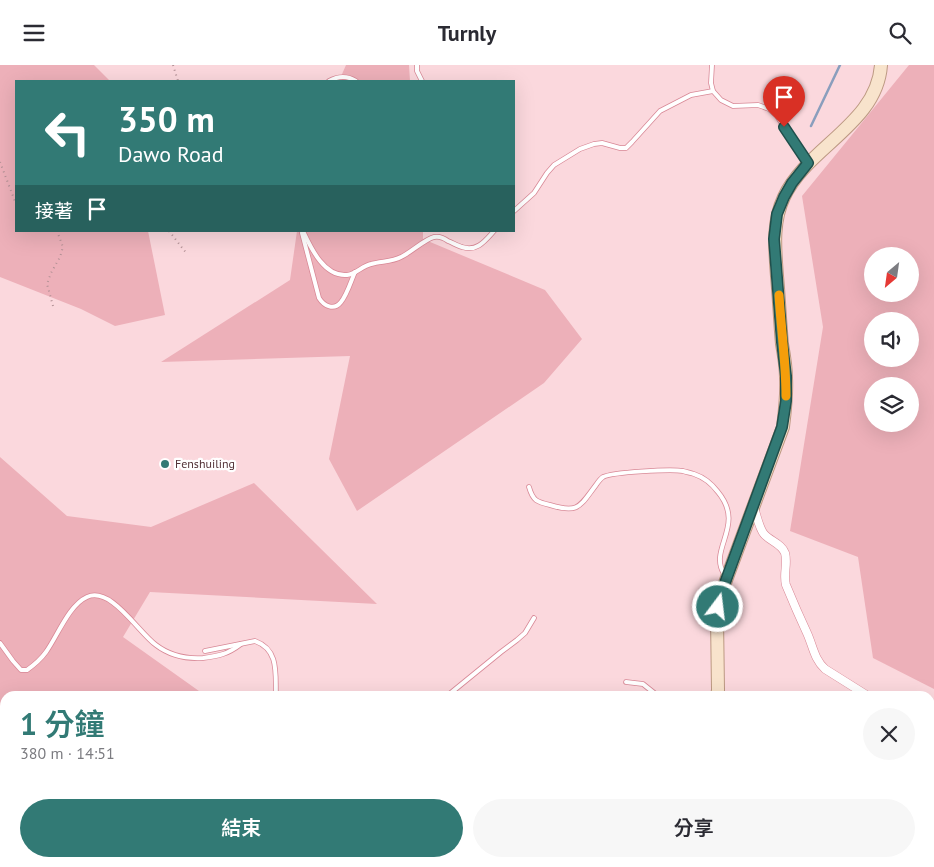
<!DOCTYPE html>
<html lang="zh-TW">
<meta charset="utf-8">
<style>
body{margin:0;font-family:"PT Sans","Noto Sans TC",sans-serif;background:#f7f7f7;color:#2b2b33;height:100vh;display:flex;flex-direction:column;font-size:19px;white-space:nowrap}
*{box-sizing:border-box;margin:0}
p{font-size:16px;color:#7c7c81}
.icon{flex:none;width:28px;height:28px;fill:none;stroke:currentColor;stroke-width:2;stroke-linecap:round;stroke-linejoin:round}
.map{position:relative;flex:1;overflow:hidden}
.details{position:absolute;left:0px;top:626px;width:935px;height:176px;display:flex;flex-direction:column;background:#fff;border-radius:15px 15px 0 0;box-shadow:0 5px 20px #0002}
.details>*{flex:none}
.top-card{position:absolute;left:15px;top:15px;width:500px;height:152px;border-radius:0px;box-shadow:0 5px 20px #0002;background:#327a75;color:#fff;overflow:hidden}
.needle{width:32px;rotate:209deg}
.buttons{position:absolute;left:864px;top:182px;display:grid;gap:10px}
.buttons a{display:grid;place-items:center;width:55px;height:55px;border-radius:50%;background:#fff;box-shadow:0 5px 20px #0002;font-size:25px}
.pin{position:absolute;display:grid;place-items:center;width:42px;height:42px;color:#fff;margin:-51px -21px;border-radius:50% 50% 50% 0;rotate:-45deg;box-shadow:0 0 5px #0007}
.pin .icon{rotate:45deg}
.me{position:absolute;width:55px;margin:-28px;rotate:15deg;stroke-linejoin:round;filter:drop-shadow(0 0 4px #0008)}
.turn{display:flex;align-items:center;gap:18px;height:105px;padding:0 20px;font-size:22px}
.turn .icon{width:65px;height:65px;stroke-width:2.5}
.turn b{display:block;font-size:35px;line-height:42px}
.then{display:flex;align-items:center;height:48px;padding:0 20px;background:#0003;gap:10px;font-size:19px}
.round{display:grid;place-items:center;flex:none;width:52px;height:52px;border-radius:26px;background:#f7f7f7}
.summary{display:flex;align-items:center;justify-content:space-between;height:85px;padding:0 20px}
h1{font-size:30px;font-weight:600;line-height:38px;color:#327a75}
.cta{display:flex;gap:10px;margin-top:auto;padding:10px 20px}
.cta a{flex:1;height:58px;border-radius:30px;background:#327a75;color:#fff;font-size:20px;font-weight:600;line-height:58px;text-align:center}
.cta a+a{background:#f7f7f7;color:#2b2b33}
header{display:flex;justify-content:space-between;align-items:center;height:65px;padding:0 20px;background:#fff;font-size:22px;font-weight:600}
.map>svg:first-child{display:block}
</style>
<header><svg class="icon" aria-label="menu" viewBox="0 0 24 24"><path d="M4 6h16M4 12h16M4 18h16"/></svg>Turnly<svg class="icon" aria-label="search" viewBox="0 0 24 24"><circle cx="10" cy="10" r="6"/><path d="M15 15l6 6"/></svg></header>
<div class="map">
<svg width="934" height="802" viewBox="0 0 934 802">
<rect width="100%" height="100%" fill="#fbd8dd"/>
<!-- green -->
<g fill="#edb0b9" fill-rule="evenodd">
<polygon points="0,0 94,0 110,16 16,16 16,166 148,166 165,250 115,261 81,244 0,212"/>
<polygon points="346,0 409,0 410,16 339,16"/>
<path d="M909 0H934V624L873 593 858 492 790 466 823 262 802 131ZM872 191H910V229H872ZM910 256V294H872V256ZM872 321H910V359H872Z"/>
<polygon points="297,166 423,166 423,174 545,225 582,274 544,318 357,446 329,394 350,291 161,297 290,215"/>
<polygon points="0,392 67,451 151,462 254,418 377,539 150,527 123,572 206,631 5,631 5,798 470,798 481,802 0,802"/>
<polygon points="934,788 934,802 863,802 886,798 930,798 930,789"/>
</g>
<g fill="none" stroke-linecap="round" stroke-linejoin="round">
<!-- stream -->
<polyline stroke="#8a9ebd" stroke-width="2.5" points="811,61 840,0"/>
<defs>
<g id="lane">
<polyline points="417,0 417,6 422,16"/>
<polyline points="712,0 711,18 713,26 721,35 733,41 758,40 769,44 777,51 806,96"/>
<path d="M329 16C338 11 348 11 356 16"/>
<polyline points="514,146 534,128 547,108 554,100 580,84 594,79 602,78 620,83 626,83 632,77 660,46 691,30 713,26"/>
<path d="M303 166C311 183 324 212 347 210 356 209 362 201 371 199 381 196 392 197 401 192 410 188 425 174 434 172 439 171 444 173 448 176 453 178 458 181 462 182 477 187 485 176 494 166"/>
<path d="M302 168 319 233C324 241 334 246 341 237 347 230 351 216 355 207"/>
<path d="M529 422C533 436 537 437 550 440 579 449 580 441 596 420 598 417 600 414 603 412 613 407 671 404 683 406 686 407 691 408 694 409 703 412 712 419 718 427 746 461 708 483 724 509"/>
<path d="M0 578 13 596 21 605H27C34 600 41 594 46 587 58 570 69 540 87 532 111 521 138 567 156 580 169 590 186 594 203 593 219 591 228 589 241 579"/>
<path d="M205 586 255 576C280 585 275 610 276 631"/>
<polyline points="626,617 643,619 658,631"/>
<polyline points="447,631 501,587 517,575 525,568 534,553"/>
</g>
<g id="street">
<path d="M754 443C757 451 759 463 764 469 770 476 782 479 785 488 788 498 783 510 786 520 793 537 800 553 807 568 813 581 814 594 825 604L868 631"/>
<polyline points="930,657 934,657"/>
</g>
<g id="primary">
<path d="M717 631 718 625 717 553 722 526 783 362C785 346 787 330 786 313 786 302 784 290 782 279 780 256 779 233 777 211 775 184 772 157 784 132 807 82 877 59 881 0"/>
<polyline points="593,802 595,798"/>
</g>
</defs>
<!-- lane casing -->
<use href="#lane" stroke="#d88896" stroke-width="5.5"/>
<!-- street casing -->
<use href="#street" stroke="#d88896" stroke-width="9"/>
<!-- primary casing -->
<use href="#primary" stroke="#bc9982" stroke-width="14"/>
<!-- path -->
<g stroke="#b29095" stroke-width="2" stroke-dasharray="1 4" stroke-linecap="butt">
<polyline points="173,0 178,16"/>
<polyline points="0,97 16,139"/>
<polyline points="169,166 187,189"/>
<polyline points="53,241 47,219 51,208 60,192 63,182 57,166"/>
</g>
<!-- lane -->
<use href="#lane" stroke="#fff" stroke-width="4"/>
<!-- street -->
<use href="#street" stroke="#fff" stroke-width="8"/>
<!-- primary -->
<use href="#primary" stroke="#f8e3cc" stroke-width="12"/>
</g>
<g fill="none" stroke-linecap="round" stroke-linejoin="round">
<defs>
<polyline id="route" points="718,542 722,526 782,362 786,336 786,311 782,277 774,174 777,149 784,132 792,118 808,98 784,62"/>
</defs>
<!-- route casing -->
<use href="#route" stroke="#204f4c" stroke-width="12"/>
<!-- route -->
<use href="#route" stroke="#327a75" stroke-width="9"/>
<!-- slow -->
<path stroke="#f59e0b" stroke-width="9" d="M779 230C781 264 786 297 786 331"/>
</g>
<!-- markers -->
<circle fill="#327a75" stroke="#fff" stroke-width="2" cx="165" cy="399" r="5"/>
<g text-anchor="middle" stroke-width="4.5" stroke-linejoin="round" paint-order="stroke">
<!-- poi labels -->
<g font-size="12" fill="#533237" stroke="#fff" text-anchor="start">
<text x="175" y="403">Fenshuiling</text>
</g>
</g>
</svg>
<div class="buttons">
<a><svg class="needle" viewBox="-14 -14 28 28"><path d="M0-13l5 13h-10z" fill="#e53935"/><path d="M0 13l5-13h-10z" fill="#7c7c81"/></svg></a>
<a><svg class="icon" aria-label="sound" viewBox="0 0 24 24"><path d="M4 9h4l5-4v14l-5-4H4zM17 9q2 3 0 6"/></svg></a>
<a><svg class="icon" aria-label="layers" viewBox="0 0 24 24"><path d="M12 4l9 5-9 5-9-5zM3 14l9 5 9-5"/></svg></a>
</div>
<div class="pin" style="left:784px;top:62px;background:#d93025"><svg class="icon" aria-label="arrive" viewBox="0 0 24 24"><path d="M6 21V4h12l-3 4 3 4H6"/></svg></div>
<svg class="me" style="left:718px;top:542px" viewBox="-20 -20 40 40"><circle r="17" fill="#327a75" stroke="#fff" stroke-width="3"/><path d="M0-11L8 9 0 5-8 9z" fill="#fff"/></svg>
<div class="top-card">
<div class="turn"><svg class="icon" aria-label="left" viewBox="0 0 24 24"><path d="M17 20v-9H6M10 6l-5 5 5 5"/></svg><div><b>350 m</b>Dawo Road</div></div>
<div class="then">接著<svg class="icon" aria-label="arrive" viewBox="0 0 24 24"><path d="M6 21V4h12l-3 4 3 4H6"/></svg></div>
</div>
<section class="details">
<div class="summary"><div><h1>1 分鐘</h1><p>380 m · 14:51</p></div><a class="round"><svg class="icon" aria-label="close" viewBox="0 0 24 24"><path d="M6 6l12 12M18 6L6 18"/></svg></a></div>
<div class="cta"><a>結束</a><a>分享</a></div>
</section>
</div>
